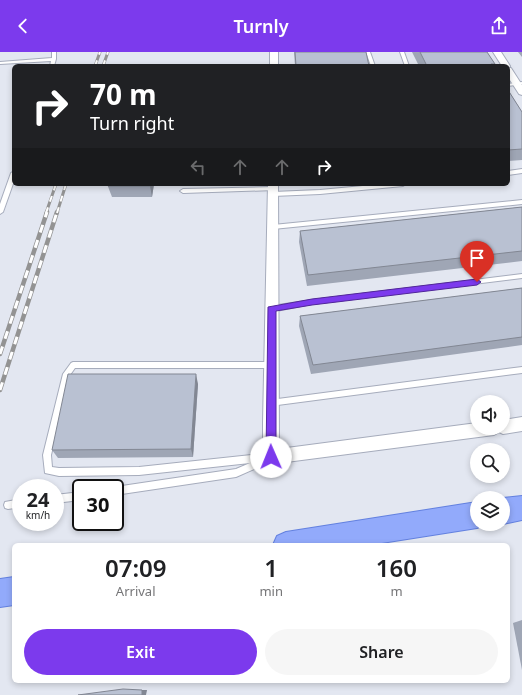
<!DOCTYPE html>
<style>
body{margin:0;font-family:"Noto Sans",sans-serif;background:#f6f6f6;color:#202124;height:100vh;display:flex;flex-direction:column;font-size:15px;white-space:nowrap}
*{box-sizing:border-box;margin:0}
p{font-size:13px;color:#757577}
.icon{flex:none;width:22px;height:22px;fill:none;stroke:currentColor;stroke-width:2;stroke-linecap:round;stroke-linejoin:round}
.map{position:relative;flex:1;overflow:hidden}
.panel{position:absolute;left:12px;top:491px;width:498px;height:140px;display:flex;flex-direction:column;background:#fff;border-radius:6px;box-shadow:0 2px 6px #0003}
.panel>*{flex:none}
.top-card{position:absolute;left:12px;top:12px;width:498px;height:122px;border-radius:6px;box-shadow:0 2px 6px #0003;background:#202124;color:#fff;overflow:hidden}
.fabs{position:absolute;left:470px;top:343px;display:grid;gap:8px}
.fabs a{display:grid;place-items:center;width:40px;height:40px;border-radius:50%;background:#fff;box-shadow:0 2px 6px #0003;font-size:20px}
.speed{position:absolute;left:12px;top:427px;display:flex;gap:8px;font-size:20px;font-weight:700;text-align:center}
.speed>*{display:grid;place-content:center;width:52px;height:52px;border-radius:50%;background:#fff;box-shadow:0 2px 6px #0003;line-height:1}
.speed small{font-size:10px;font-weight:400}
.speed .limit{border:2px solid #111;border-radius:6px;background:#fff;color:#111}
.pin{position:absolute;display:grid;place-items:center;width:34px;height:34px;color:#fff;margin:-41px -17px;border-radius:50% 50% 50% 0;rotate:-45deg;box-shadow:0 0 4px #0007}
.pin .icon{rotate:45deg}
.me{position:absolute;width:44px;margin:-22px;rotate:359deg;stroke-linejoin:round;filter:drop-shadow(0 0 3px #0008)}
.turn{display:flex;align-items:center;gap:14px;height:84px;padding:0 12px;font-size:18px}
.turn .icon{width:52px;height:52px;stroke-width:2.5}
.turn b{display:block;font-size:28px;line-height:34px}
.lanes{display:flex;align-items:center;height:38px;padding:0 12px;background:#0003;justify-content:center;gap:20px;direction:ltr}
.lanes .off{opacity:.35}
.eta{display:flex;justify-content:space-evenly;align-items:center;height:68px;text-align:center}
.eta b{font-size:24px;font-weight:600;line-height:28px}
.button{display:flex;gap:8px;margin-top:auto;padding:8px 12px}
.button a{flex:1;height:46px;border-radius:24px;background:#7c3aed;color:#fff;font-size:16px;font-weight:600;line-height:46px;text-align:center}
.button a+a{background:#f6f6f6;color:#202124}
header{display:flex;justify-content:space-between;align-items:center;height:52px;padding:0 12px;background:#7c3aed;color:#fff;font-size:18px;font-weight:600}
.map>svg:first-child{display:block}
</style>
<header><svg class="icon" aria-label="back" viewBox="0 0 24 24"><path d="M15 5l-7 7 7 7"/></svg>Turnly<svg class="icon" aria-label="share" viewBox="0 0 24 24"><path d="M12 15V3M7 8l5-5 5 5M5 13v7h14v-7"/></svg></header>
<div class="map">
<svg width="522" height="643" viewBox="0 0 522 643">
<rect width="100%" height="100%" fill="#e3e7f1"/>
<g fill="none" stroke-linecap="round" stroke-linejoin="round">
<defs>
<g id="service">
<polygon points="52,0 56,0 56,7 54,14 50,14 51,9 0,12 0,10 52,6"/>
<polygon points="366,0 370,0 375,14 371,14"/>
<polygon points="400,0 404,0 409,14 405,14"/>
<polygon points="522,30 522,32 508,34 508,32"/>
<polygon points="522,117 522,121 508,123 508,119"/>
<polygon points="14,119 14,129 3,160 0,162 0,152 11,121"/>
<polygon points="384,132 406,132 403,134 320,142 273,144 270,142 273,140 320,138"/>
<polygon points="273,135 275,136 275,138 183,141 180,139 183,137"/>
<polygon points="522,148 522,152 273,177 270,175 273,173"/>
<polygon points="522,222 522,226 312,252 271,260 268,257 271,254 312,248"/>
<polygon points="73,310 270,310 272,311 273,313 272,315 270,316 75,316 70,323 51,403 52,415 59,416 139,415 271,401 274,402 275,405 274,408 268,409 268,411 236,425 115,443 115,436 113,436 115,435 236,417 250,411 139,423 59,424 45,421 43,403 63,322 71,311"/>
<polygon points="522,315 522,321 270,354 267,353 266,351 267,349 270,348"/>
<polygon points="81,440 81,448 55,451 55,443"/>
<polygon points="21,447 21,455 8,457 5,456 4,453 5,450"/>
</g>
<g id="minor">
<rect x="270" y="0" width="8" height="14"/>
<polygon points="493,0 501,0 510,14 509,16 511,16 522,33 522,43 519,42 508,25 508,14 502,14"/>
<polygon points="268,132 278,132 279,397 477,371 477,376 503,376 503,368 522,365 522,379 503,382 499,380 494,383 271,412 266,410 263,405 263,371"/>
</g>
<g id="primary">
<polygon points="522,444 522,468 503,472 503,446"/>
<polygon points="477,450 477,472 486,472 477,476 369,493 273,493 277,484 286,480"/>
<polygon points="14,525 14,553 0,555 0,527"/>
</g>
</defs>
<!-- service casing -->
<use href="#service" stroke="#a6acbc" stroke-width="2"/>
<!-- minor casing -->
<use href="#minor" stroke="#a6acbc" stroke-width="2"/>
<!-- primary casing -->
<use href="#primary" stroke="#6381df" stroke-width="2"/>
<!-- service -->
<use href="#service" fill="#fff" fill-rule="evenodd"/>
<!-- minor -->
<use href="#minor" fill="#fff" fill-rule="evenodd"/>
<!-- primary -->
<use href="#primary" fill="#92aafb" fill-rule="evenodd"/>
<defs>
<g id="rail-far1">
<polyline points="95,14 100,0"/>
<polyline points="103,14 108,0"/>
<polyline points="46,161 56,132"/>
<polyline points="57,161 66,132"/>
</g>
<g id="rail">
<polyline points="0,302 47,160"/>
<polyline points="0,338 57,160"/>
</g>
</defs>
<!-- rail-far1 casing -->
<use href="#rail-far1" stroke="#939393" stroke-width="3"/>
<!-- rail casing -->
<use href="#rail" stroke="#939393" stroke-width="4.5"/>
<!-- rail-far1 -->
<use href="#rail-far1" stroke="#fff" stroke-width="2" stroke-dasharray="6" stroke-linecap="butt"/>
<!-- rail -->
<use href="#rail" stroke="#fff" stroke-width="3" stroke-dasharray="8" stroke-linecap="butt"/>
</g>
<!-- wall -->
<g fill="#9fa6b5">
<polygon points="294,0 366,0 369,14 295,14"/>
<polygon points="412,0 487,0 495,12 494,14 419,14"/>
<polygon points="518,0 522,0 522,5"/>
<polygon points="508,38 522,60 522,108 508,109"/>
<polygon points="107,132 154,132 152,145 112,145"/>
<polygon points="522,155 522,209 307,234 299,190 300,179"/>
<polygon points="522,236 522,293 311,322 299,274 300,264"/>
<polygon points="198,332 193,405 58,406 52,398"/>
<polygon points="522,568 522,618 513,571"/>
</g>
<!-- shaded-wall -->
<g fill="#828793">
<polygon points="150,132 154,132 152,145 150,134"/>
<polygon points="196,322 198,332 193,405 191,397"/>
<polygon points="142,638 147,638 146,643 142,643"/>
</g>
<!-- building -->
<g fill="#b9c1d2" stroke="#828793">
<polygon points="295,0 366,0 369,14 296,14"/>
<polygon points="420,0 487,0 495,12 491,12 493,14 427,14"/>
<polygon points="508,38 522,60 522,97 508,98"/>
<polygon points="109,132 150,132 150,134 108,134"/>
<polygon points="522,155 522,199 308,223 300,179"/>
<polygon points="522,236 522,285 313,313 300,264"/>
<polygon points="68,322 196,322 191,397 52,398"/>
<polygon points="123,637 142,638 142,643 78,643"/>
</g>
<!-- route -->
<polygon fill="#7c3aed" stroke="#51269a" points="477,227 481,230 477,233 312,253 276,259 276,405 274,408 271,410 267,408 266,405 268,255 312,247"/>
</svg>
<div class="fabs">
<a><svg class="icon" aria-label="sound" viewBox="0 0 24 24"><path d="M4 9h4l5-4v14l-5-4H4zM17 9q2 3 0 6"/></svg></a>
<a><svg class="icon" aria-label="search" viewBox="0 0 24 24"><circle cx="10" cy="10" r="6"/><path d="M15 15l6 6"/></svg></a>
<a><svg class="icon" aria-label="layers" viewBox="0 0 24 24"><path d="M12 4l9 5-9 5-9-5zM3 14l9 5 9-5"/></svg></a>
</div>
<div class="speed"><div>24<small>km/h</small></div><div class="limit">30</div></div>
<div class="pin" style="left:477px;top:230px;background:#d93025"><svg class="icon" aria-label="arrive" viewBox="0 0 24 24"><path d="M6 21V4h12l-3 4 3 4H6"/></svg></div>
<svg class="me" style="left:271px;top:405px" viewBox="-20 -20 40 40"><circle r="19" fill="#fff"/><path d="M0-13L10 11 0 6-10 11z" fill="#7c3aed"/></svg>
<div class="top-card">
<div class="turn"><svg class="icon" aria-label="right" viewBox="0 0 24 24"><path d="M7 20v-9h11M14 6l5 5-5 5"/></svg><div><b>70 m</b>Turn right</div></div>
<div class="lanes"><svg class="icon off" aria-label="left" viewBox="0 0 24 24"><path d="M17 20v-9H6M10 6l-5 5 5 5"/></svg><svg class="icon off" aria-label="ahead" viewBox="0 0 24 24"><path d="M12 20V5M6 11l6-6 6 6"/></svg><svg class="icon off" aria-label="ahead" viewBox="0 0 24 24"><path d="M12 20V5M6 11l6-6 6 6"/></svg><svg class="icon" aria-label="right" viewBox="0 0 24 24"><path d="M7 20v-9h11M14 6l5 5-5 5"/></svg></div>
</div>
<section class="panel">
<div class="eta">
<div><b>07:09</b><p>Arrival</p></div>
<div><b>1</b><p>min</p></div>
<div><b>160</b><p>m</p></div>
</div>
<div class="button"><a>Exit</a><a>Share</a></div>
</section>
</div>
